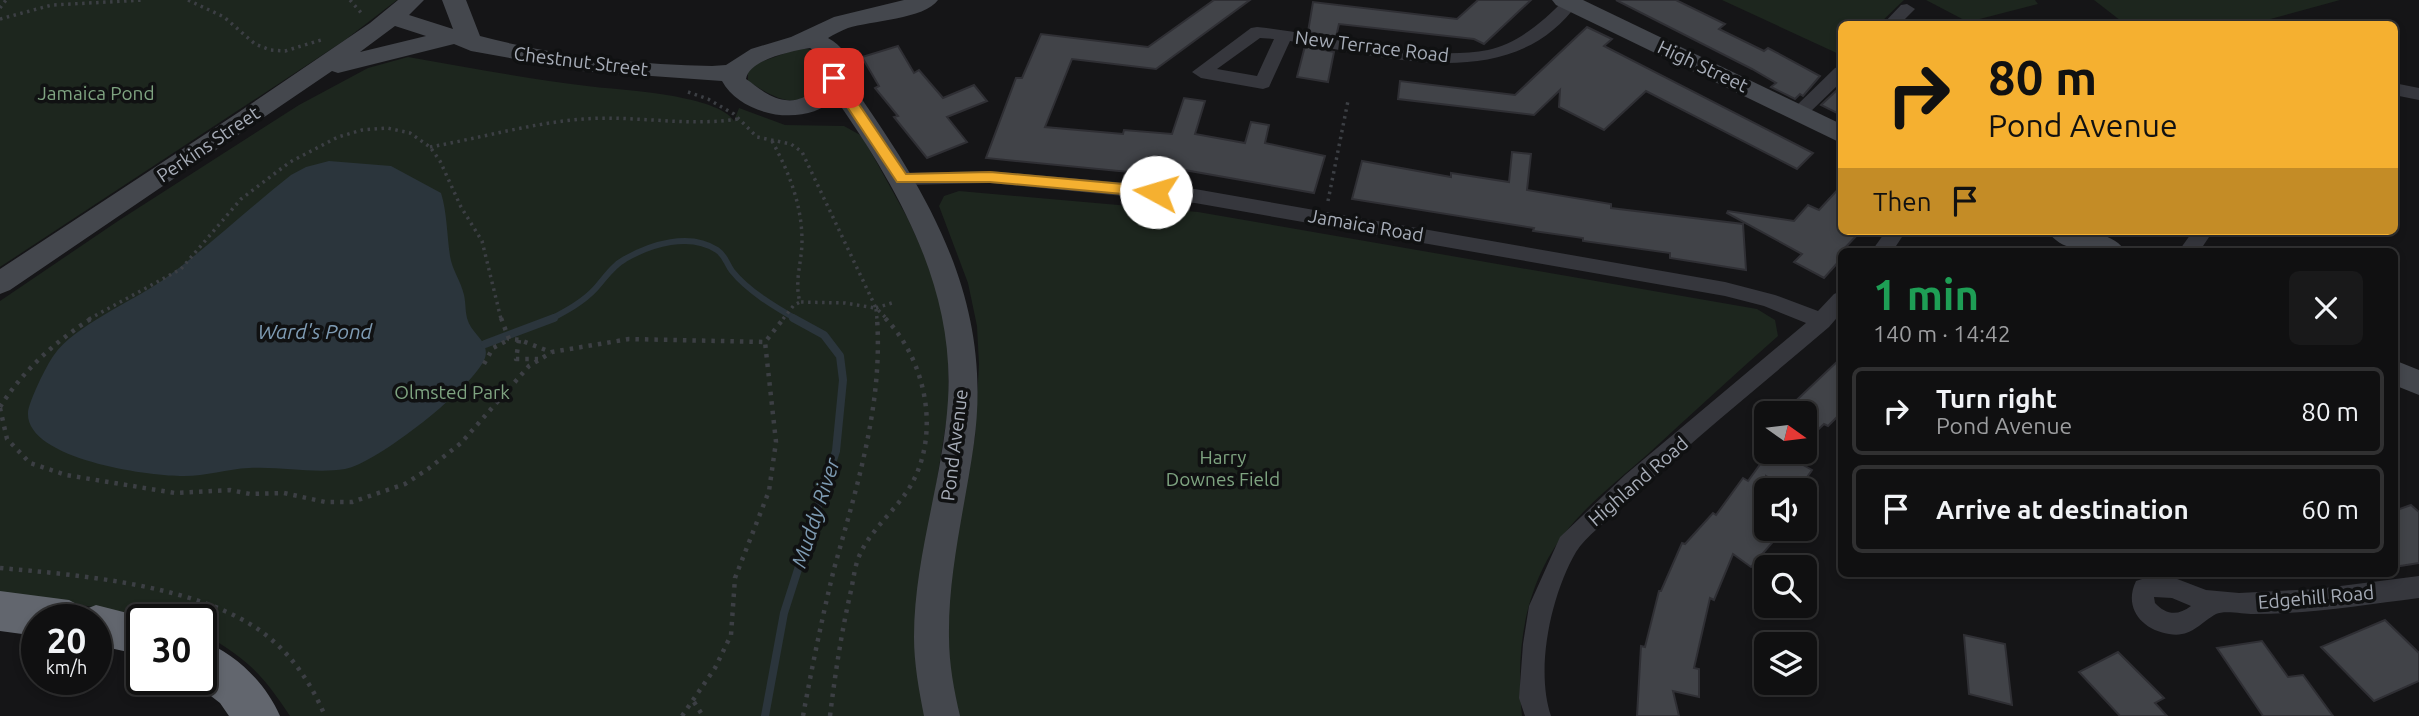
<!DOCTYPE html>
<meta charset="utf-8">
<style>
body{margin:0;font-family:Ubuntu,sans-serif;background:#19191a;color:#f1f3f6;height:100vh;display:flex;flex-direction:column;font-size:26px;white-space:nowrap}
*{box-sizing:border-box;margin:0}
p{font-size:23px;color:#9c9d9f}
.icon{flex:none;width:38px;height:38px;fill:none;stroke:currentColor;stroke-width:2;stroke-linecap:round;stroke-linejoin:round}
.map{position:relative;flex:1;overflow:hidden}
.drawer{position:absolute;left:1838px;top:248px;width:560px;height:329px;display:flex;flex-direction:column;background:#101011;border-radius:10px;box-shadow:0 4px 10px #0003,0 0 0 2px #303031}
.drawer>*{flex:none}
.hud{position:absolute;left:1838px;top:21px;width:560px;height:214px;border-radius:10px;box-shadow:0 4px 10px #0003,0 0 0 2px #303031;background:#f5b030;color:#111;overflow:hidden}
.needle{width:46px;rotate:104deg}
.buttons{position:absolute;left:1754px;top:401px;display:grid;gap:14px}
.buttons a{display:grid;place-items:center;width:63px;height:63px;border-radius:10px;background:#101011;box-shadow:0 4px 10px #0003,0 0 0 2px #303031;font-size:35px}
.speed{position:absolute;left:21px;top:604px;display:flex;gap:14px;font-size:35px;font-weight:700;text-align:center}
.speed>*{display:grid;place-content:center;width:91px;height:91px;border-radius:50%;background:#101011;box-shadow:0 4px 10px #0003,0 0 0 2px #303031;line-height:1}
.speed small{font-size:18px;font-weight:400}
.speed .limit{border:4px solid #111;border-radius:10px;background:#fff;color:#111}
.pin{position:absolute;display:grid;place-items:center;width:60px;height:60px;color:#fff;margin:-30px;border-radius:14px;box-shadow:0 4px 10px #0006}
.me{position:absolute;width:77px;margin:-38px;rotate:276deg;stroke-linejoin:round;filter:drop-shadow(0 0 5px #0008)}
.turn{display:flex;align-items:center;gap:24px;height:147px;padding:0 35px;font-size:32px}
.turn .icon{width:91px;height:91px;stroke-width:2.5}
.turn b{display:block;font-size:49px;line-height:60px}
.then{display:flex;align-items:center;height:66px;padding:0 35px;background:#0003;gap:14px;font-size:26px}
.round{display:grid;place-items:center;flex:none;width:74px;height:74px;border-radius:10px;background:#19191a}
.summary{display:flex;align-items:center;justify-content:space-between;height:119px;padding:0 35px}
h1{font-size:42px;font-weight:700;line-height:52px;color:#1e9e55}
ul{padding:0;list-style:none}
li{display:flex;align-items:center;gap:21px;height:88px;margin:0 14px 10px;padding:0 21px;border:4px solid #303031;border-radius:10px}
li div{flex:1}
li b{display:block;font-size:26px}
li em{font-style:normal}
.map>svg:first-child{display:block}
</style>
<div class="map">
<svg width="2419" height="716" viewBox="0 0 2419 716">
<rect width="100%" height="100%" fill="#151517"/>
<!-- green -->
<g fill="#1d261e">
<polygon points="0,0 397,0 345,40 0,267"/>
<polygon points="1722,0 1904,0 1879,24 1841,24 1841,55"/>
<polygon points="1926,0 2035,0 2038,4 1968,22"/>
<polygon points="2094,0 2340,0 2252,24 2125,24"/>
<path d="M800 48 813 50 820 58C812 114 787 107 748 81V72L755 64Z"/>
<path d="M408 57C467 67 527 79 587 86 620 90 654 91 687 99 701 102 727 109 734 121L739 108 785 125 844 126 862 136 908 219 947 305 949 404 916 613 928 716H290C261 672 247 659 201 632V620C136 619 67 599 0 593V301L118 221 299 105 368 68Z"/>
<path d="M959 191 1198 212 1757 309 1775 320 1778 336C1734 375 1691 414 1648 454 1623 476 1596 497 1574 522 1525 577 1515 646 1522 716H953L946 626 955 542 975 437 979 364 977 326 968 283 939 206 944 196Z"/>
</g>
<!-- water -->
<path fill="#2b353c" d="M329 161 391 166 441 193C447 212 447 236 450 256 452 270 461 281 464 295 466 304 465 313 468 321 473 335 490 342 485 358 475 386 376 464 345 469 314 474 281 466 249 468 226 469 203 477 180 476 147 476 26 459 28 413 28 403 47 364 54 355 74 326 133 301 163 280 208 247 248 209 291 175L306 167Z"/>
<g fill="none" stroke-linecap="round" stroke-linejoin="round">
<!-- stream-far1 -->
<path stroke="#2b353c" stroke-width="6" d="M551 319C566 311 583 302 595 289 605 278 612 266 625 259 651 244 690 232 717 250 726 256 726 263 732 271 748 291 775 307 796 319"/>
<!-- stream -->
<g stroke="#2b353c" stroke-width="8">
<polyline points="485,344 554,318"/>
<polyline points="765,716 784,613 836,451 843,380 840,356 824,335 793,318"/>
</g>
</g>
<!-- building -->
<g fill="#414348" stroke="#2f2f34" stroke-width="2">
<polygon points="1214,0 1250,0 1156,69 1072,59 1045,127 1123,134 1124,130 1172,134 1184,98 1205,101 1195,134 1245,143 1251,122 1269,125 1265,143 1325,156 1314,193 1184,170 1182,175 1140,170 1139,173 986,158 1016,78 1022,78 1041,34 1148,47"/>
<polygon points="1478,0 1531,0 1484,44 1474,39 1339,24 1336,37 1308,32 1313,2 1457,19"/>
<polygon points="1616,0 1676,0 1725,24 1719,29 1764,51 1768,48 1820,76 1803,96 1800,94 1795,99 1771,87 1776,83 1752,69"/>
<polygon points="1587,27 1612,39 1604,46 1813,153 1797,169 1646,91 1604,130 1559,107 1560,90 1534,115 1398,99 1400,81 1515,95"/>
<polygon points="898,46 914,73 919,70 943,98 974,85 987,101 947,117 967,142 927,158 894,117 898,116 875,88 879,86 862,57"/>
<polygon points="1305,46 1334,52 1328,82 1297,77"/>
<polygon points="1836,91 1841,93 1841,115 1821,105"/>
<polygon points="1512,152 1531,154 1527,190 1611,204 1611,208 1743,224 1746,270 1670,258 1670,253 1583,241 1583,238 1533,231 1534,228 1352,199 1362,161 1451,177 1451,173 1509,182"/>
<polygon points="1841,186 1841,231 1861,231 1841,252 1841,259 1824,278 1794,262 1802,254 1727,213 1728,211 1794,221 1808,205 1819,210"/>
<polygon points="1841,358 1841,413 1828,426 1824,424 1804,443 1804,413 1783,413"/>
<polygon points="1769,452 1780,452 1812,470 1798,490 1789,490 1766,476 1766,528 1785,528 1751,567 1733,554 1714,600 1710,598 1694,668 1699,669 1699,697 1673,691 1679,716 1637,716 1641,646 1645,647 1659,591 1661,591 1682,543 1685,544 1713,513 1716,515 1743,478 1748,481"/>
<polygon points="2411,505 2419,512 2419,563 2394,567 2394,511"/>
<polygon points="2385,620 2419,653 2419,681 2374,701 2321,647"/>
<polygon points="1964,635 2005,644 2012,705 1969,694"/>
<polygon points="2262,641 2288,677 2303,675 2333,716 2263,716 2217,648"/>
<polygon points="2118,652 2164,698 2155,703 2167,716 2120,716 2079,672"/>
</g>
<g fill="none" stroke-linecap="round" stroke-linejoin="round">
<!-- path-far1 -->
<g stroke="#3c3f44" stroke-width="3.5" stroke-dasharray="2.5 4.5" stroke-linecap="butt">
<polyline points="188,0 224,17 255,44 270,50 285,51 321,40"/>
<polyline points="350,0 363,15"/>
<polyline points="0,8 6,0"/>
<polyline points="0,19 52,5 145,0"/>
<polyline points="688,92 708,99 734,114 757,137 791,144 802,152 876,308 887,319"/>
<path d="M772 141C789 172 802 205 802 241 802 262 794 281 800 302L845 303 875 308"/>
<path d="M430 147C480 138 532 123 583 119 634 115 687 127 738 119"/>
<polyline points="1328,201 1348,101"/>
<polyline points="876,308 895,302"/>
<polyline points="876,309 877,319"/>
<polyline points="89,319 181,269 241,199 290,162 338,137 362,130 387,128 410,133 430,147 440,161 461,207 482,241 501,319"/>
<polyline points="783,319 794,305 800,302"/>
</g>
<!-- path -->
<g stroke="#3c3f44" stroke-width="4.5" stroke-dasharray="3.5 6" stroke-linecap="butt">
<polyline points="501,318 509,339 520,340 551,352"/>
<polyline points="519,340 516,359 538,359"/>
<polyline points="484,364 493,348 510,339"/>
<path d="M0 407C24 369 55 342 92 318"/>
<polyline points="0,408 7,439 30,463 66,475 175,493 230,490 250,494 284,493 325,502 352,502 405,484 428,469 461,443 529,366 552,352 629,339 765,342"/>
<path d="M0 568C79 575 202 585 266 635 293 656 312 685 325 716"/>
<polyline points="694,702 703,716"/>
<polyline points="682,716 715,668 731,635 735,578 769,491 776,442 765,342 784,318"/>
<path d="M803 716C812 667 822 618 834 569 857 486 883 405 877 318"/>
<path d="M830 716C835 675 841 635 850 595 853 583 854 570 858 559 868 532 893 513 908 490 942 437 927 361 885 318"/>
</g>
<!-- street -->
<g fill="#36373d" fill-rule="evenodd">
<path d="M1564 0H1576L1578 3C1511 97 1384 56 1290 41L1269 87 1263 89 1201 78 1192 72 1251 28 1257 27C1327 34 1420 63 1488 50 1517 44 1544 21 1564 0ZM1260 38 1274 39 1257 76 1217 69Z"/>
<polygon points="1907,4 1915,9 1900,24 1883,24 1901,5"/>
<polygon points="1841,66 1841,82 1806,116 1794,116 1791,112 1794,108 1835,68"/>
<polygon points="2394,83 2419,88 2419,100 2394,95"/>
<path d="M990 171 1195 189 1725 282 1775 295 1818 311 1834 294 1841 291V313L1829 327C1760 386 1687 444 1621 508 1607 521 1586 536 1576 552 1551 595 1535 669 1551 716H1525L1519 698 1523 644 1529 606 1560 537 1625 475 1806 323 1764 306 1725 296 1195 203 990 183 902 185 895 184 893 179 895 174 902 173Z"/>
<polygon points="1886,231 1906,231 1892,252 1871,252"/>
<polygon points="2193,231 2213,231 2199,252 2178,252"/>
<path d="M2154 575 2172 577 2206 590 2239 593 2317 589 2419 576V598C2364 605 2309 614 2253 614 2244 614 2224 610 2216 614 2200 623 2191 638 2169 634 2142 630 2123 608 2136 581ZM2154 597 2172 598 2191 606C2178 616 2166 615 2155 603Z"/>
</g>
<!-- secondary -->
<g fill="#44474d" fill-rule="evenodd">
<path d="M398 0H424L409 15 453 29 442 0H466L480 36C555 56 634 64 712 66L726 65 751 49 791 37 834 17 904 0H938C925 19 870 21 848 28 841 31 834 34 828 38 845 47 849 59 847 78 927 191 994 298 974 443 965 507 948 572 949 637 949 664 954 690 960 716H924C919 690 914 664 914 637 914 557 943 480 948 400 955 287 898 188 835 98 806 128 742 117 722 81L581 71 471 51 454 44 338 73 332 71 10 290 0 294V269L239 112 370 23ZM395 26 426 36 360 52ZM810 48C841 65 813 105 785 100 769 98 758 87 746 79 749 59 793 51 810 48Z"/>
<polygon points="1552,0 1583,0 1841,124 1841,143 1556,5"/>
<path d="M2048 231C2072 231 2112 228 2126 252 2102 252 2062 255 2048 231Z"/>
<polygon points="2394,360 2419,370 2419,395 2394,385"/>
</g>
<!-- highway -->
<g fill="#62666e" fill-rule="evenodd">
<polygon points="0,591 69,600 86,609 96,605 155,620 142,620 142,655 96,645 96,620 37,620 37,636 0,631"/>
<path d="M201 640C236 654 265 682 280 716H229L220 703 189 679H201Z"/>
</g>
</g>
<!-- route -->
<polygon fill="#f5b030" stroke="#9f721f" stroke-width="2" points="834,74 839,75 906,174 990,172 1156,187 1163,192 1156,197 990,182 897,182 828,78"/>
<g text-anchor="middle" stroke-width="7" stroke-linejoin="round" paint-order="stroke">
<!-- street labels -->
<g font-size="19" fill="#a7adb8" stroke="#101112">
<text transform="translate(1372 46) rotate(7)" y="7">New Terrace Road</text>
<text transform="translate(581 61) rotate(7)" y="7">Chestnut Street</text>
<text transform="translate(1703 66) rotate(25)" y="7">High Street</text>
<text transform="translate(208 144) rotate(-34)" y="7">Perkins Street</text>
<text transform="translate(1366 225) rotate(10)" y="7">Jamaica Road</text>
<text transform="translate(954 445) rotate(-83)" y="7">Pond Avenue</text>
<text transform="translate(1638 481) rotate(-41)" y="7">Highland Road</text>
<text transform="translate(2316 597) rotate(-5)" y="7">Edgehill Road</text>
</g>
<!-- park labels -->
<g font-size="19" fill="#7ea380" stroke="#101112">
<text x="96" y="100">Jamaica Pond</text>
<text x="452" y="399">Olmsted Park</text>
<text x="1223" y="464">Harry<tspan x="1223" dy="22">Downes Field</tspan></text>
</g>
<!-- water labels -->
<g font-size="21" font-style="italic" fill="#7e9bb3" stroke="#101112">
<text x="315" y="339">Ward's Pond</text>
<text transform="translate(816 513) rotate(-72)" y="7">Muddy River</text>
</g>
</g>
</svg>
<div class="buttons">
<a><svg class="needle" viewBox="-14 -14 28 28"><path d="M0-13l5 13h-10z" fill="#e53935"/><path d="M0 13l5-13h-10z" fill="#9c9d9f"/></svg></a>
<a><svg class="icon" aria-label="sound" viewBox="0 0 24 24"><path d="M4 9h4l5-4v14l-5-4H4zM17 9q2 3 0 6"/></svg></a>
<a><svg class="icon" aria-label="search" viewBox="0 0 24 24"><circle cx="10" cy="10" r="6"/><path d="M15 15l6 6"/></svg></a>
<a><svg class="icon" aria-label="layers" viewBox="0 0 24 24"><path d="M12 4l9 5-9 5-9-5zM3 14l9 5 9-5"/></svg></a>
</div>
<div class="speed"><div>20<small>km/h</small></div><div class="limit">30</div></div>
<div class="pin" style="left:834px;top:78px;background:#d93025"><svg class="icon" aria-label="arrive" viewBox="0 0 24 24"><path d="M6 21V4h12l-3 4 3 4H6"/></svg></div>
<svg class="me" style="left:1156px;top:192px" viewBox="-20 -20 40 40"><circle r="19" fill="#fff"/><path d="M0-13L10 11 0 6-10 11z" fill="#f5b030"/></svg>
<div class="hud">
<div class="turn"><svg class="icon" aria-label="right" viewBox="0 0 24 24"><path d="M7 20v-9h11M14 6l5 5-5 5"/></svg><div><b>80 m</b>Pond Avenue</div></div>
<div class="then">Then<svg class="icon" aria-label="arrive" viewBox="0 0 24 24"><path d="M6 21V4h12l-3 4 3 4H6"/></svg></div>
</div>
<section class="drawer">
<div class="summary"><div><h1>1 min</h1><p>140 m · 14:42</p></div><a class="round"><svg class="icon" aria-label="close" viewBox="0 0 24 24"><path d="M6 6l12 12M18 6L6 18"/></svg></a></div>
<ul>
<li><svg class="icon" aria-label="right" viewBox="0 0 24 24"><path d="M7 20v-9h11M14 6l5 5-5 5"/></svg><div><b>Turn right</b><p>Pond Avenue</p></div><em>80 m</em></li>
<li><svg class="icon" aria-label="arrive" viewBox="0 0 24 24"><path d="M6 21V4h12l-3 4 3 4H6"/></svg><div><b>Arrive at destination</b></div><em>60 m</em></li>
</ul>
</section>
</div>
